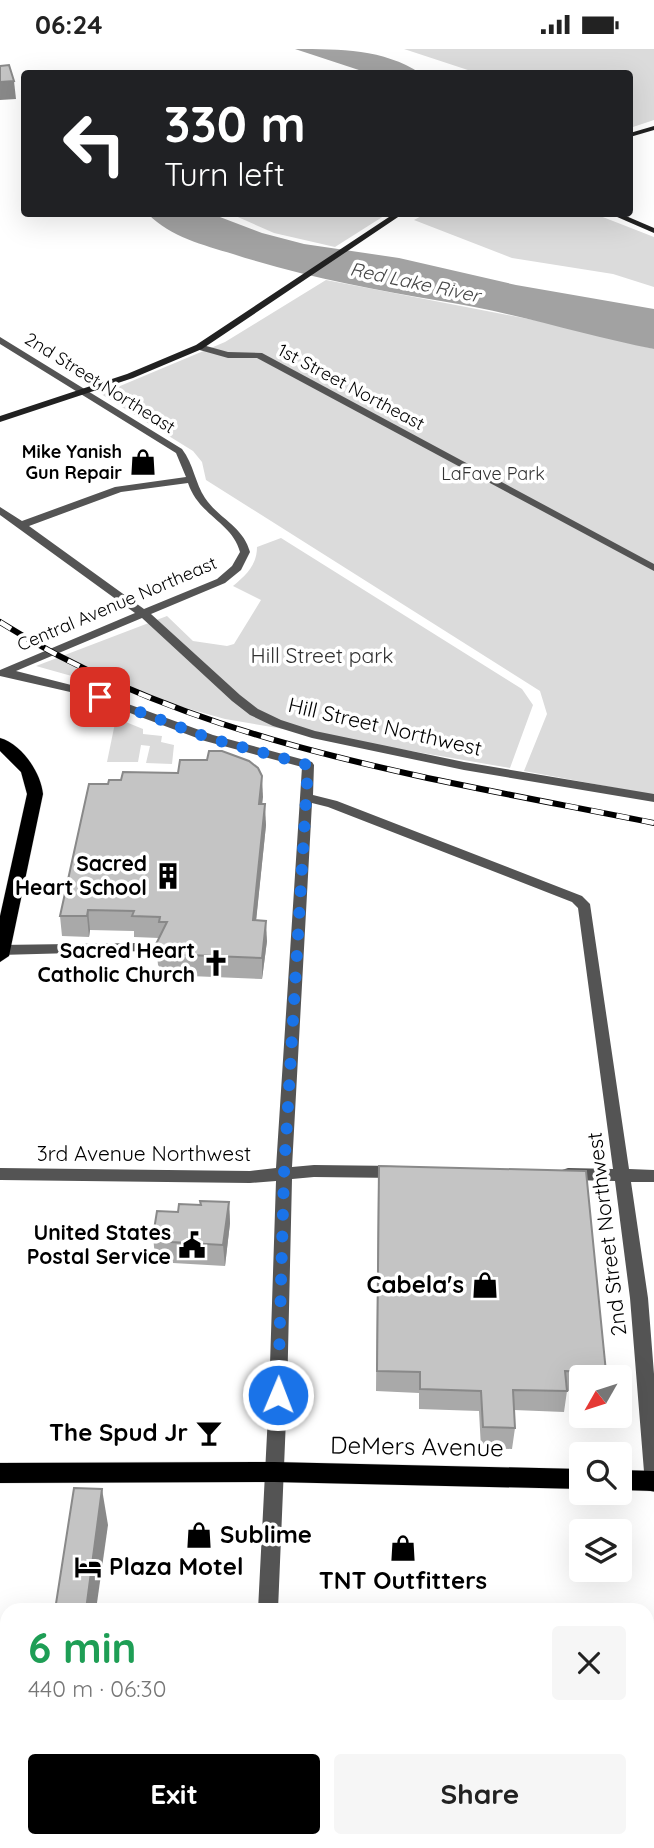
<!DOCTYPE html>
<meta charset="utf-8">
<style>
body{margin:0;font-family:Quicksand,sans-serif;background:#f6f6f6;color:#222;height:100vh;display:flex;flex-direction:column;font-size:26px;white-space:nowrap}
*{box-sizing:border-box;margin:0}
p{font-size:23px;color:#767676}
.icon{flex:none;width:38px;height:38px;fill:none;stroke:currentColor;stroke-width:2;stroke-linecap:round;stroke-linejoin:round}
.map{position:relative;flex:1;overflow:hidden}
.sheet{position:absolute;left:0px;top:1554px;width:654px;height:245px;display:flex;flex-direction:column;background:#fff;border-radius:21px 21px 0 0;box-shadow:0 7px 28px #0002}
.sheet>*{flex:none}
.banner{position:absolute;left:21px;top:21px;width:612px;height:147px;border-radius:7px;box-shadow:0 7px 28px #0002;background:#202124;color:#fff;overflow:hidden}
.needle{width:46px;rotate:231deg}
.fabs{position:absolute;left:569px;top:1316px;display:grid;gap:14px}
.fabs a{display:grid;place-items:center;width:63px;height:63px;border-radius:7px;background:#fff;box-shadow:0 7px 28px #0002;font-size:35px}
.pin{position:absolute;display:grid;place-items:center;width:60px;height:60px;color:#fff;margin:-30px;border-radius:14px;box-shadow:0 4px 10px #0006}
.me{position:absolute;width:77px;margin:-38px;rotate:1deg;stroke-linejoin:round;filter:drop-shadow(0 0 5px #0008)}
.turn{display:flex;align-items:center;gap:24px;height:147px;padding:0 28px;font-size:32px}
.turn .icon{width:91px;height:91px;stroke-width:2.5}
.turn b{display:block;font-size:49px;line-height:60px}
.round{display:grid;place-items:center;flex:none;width:74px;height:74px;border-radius:7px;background:#f6f6f6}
.head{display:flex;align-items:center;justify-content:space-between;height:119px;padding:0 28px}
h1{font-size:42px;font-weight:700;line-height:52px;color:#1e9e55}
.cta{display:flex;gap:14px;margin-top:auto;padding:14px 28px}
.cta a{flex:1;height:80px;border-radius:7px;background:#000;color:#fff;font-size:28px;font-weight:700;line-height:80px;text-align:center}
.cta a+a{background:#f6f6f6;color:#222}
.status{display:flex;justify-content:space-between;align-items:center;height:49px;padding:0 35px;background:#fff;direction:ltr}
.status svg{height:19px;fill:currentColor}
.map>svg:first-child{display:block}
</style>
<div class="status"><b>06:24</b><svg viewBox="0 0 49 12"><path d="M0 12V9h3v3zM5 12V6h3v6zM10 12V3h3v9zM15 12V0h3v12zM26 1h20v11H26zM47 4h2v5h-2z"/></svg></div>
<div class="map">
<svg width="654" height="1799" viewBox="0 0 654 1799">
<rect width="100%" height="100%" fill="#fff"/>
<!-- green -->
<g fill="#dbdbdb">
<polygon points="404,0 654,0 654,71 630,79 630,24 477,24"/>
<polygon points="427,164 595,165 654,188 654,238 613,225 512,209 414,171"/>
<polygon points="231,165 387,165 335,198 274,184"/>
<polygon points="326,231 549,274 654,300 654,746 524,722 547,665 540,642 206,431 202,413 193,402 101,345 225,293"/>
<path d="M281 489 522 640 533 656 510 719 225 670 36 617 167 567 193 592 227 597 234 595 261 551 233 537C246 526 257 516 257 498Z"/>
<polygon points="116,669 143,680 143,685 162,687 161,693 174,696 172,715 146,714 150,697 141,696 138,713 107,713"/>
</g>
<!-- water -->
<g fill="#a2a2a2">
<path d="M295 0C341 0 383 0 420 24H368Z"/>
<path d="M148 165H212L262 184 304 195 399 209 516 236 654 260V300C582 286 513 263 441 252 370 240 301 227 233 205 203 196 171 188 148 165Z"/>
</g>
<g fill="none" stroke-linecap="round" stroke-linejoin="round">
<defs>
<g id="primary">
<path d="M0 689C22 695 41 724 43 745L9 907 0 913V867L27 745 21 723 0 702Z"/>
<polygon points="274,1413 581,1420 581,1440 274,1433 0,1434 0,1414"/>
<polygon points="620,1421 654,1422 654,1442 620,1441"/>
</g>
</defs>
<!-- primary casing -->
<use href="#primary" stroke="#dbdbdb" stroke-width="1"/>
<!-- street -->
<g fill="#545454" fill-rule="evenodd">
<path d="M0 288 182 400C194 416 195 434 205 449 219 470 243 477 250 503L241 521 225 534 151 565 240 646 258 660 281 671 315 682 464 713 654 745V753L464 721 312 689 273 677 250 666 232 652 142 569 16 622 87 640 213 686 312 713 314 716 313 746 337 752 582 847 590 855 629 1120 654 1121V1133H631L648 1249 654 1325V1443L647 1441 645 1435 630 1249 615 1132 568 1131 562 1129 560 1125 562 1121 568 1119 613 1120 578 859 572 853 328 758 312 754 292 1118 314 1116 397 1117 403 1119 405 1123 403 1127 397 1129 314 1128 292 1130 287 1346 278 1561H258L269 1346 276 1132 250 1134 0 1131V1119L250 1122 276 1119 302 718 205 692 79 645 0 627V621L135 564 0 466V458L22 472 115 438 186 428 176 404 0 295ZM188 434C199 467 232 473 240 503L232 517 217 530 144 560 29 477 121 443Z"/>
<polygon points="199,295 228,303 262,304 654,515 654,522 257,309 228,309 196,300 195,298"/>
<polygon points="141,894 148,899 146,902 0,906 0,896"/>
<polygon points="247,1792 269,1792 268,1799 246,1799"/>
</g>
<!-- secondary -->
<g fill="#212121" fill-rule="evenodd">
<polygon points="654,77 654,81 630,88 630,84"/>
<polygon points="395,164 404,164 202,300 133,329 0,373 0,367 127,325 196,296"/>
<polygon points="608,164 619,164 654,179 654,184"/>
</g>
<!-- primary -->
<use href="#primary" fill="#000" fill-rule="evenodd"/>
<defs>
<path id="rail" d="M0 573C195 696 432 729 654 774"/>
</defs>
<!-- rail casing -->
<use href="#rail" stroke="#000" stroke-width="6"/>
<!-- rail -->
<use href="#rail" stroke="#fff" stroke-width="4.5" stroke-dasharray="13" stroke-linecap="butt"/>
</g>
<!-- wall -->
<g fill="#a9a9a9">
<polygon points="262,727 262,755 266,776 256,871 267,892 262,930 166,926 158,916 156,895 159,889 134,888 134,882 90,881 89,888 62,887 60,867 108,735 121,731"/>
<polygon points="378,1138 606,1323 605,1328 581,1328 581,1343 567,1342 564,1363 514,1361 515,1379 512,1400 481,1399 479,1362 419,1360 419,1344 376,1342"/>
<polygon points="200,1152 229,1153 230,1174 225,1217 173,1214 172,1209 155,1208 153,1187 178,1163 200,1156"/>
</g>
<!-- shaded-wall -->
<g fill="#898989">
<polygon points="14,32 16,50 0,51 0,33"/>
<polygon points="262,727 263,748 260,776 259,755"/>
<polygon points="265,755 266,776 254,892 253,871"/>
<polygon points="88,861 90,881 89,888 87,867"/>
<polygon points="266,872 267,892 262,930 262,909"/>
<polygon points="229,1153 230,1174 225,1217 223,1196"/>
<polygon points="102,1440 108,1476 96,1561 86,1561"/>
</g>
<!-- building -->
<g fill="#c4c4c4" stroke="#898989" stroke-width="2">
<polygon points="9,16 14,32 0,33 0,17"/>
<polygon points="209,702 222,702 249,712 258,719 262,727 259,755 265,755 253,871 266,872 262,909 164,905 156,895 167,873 159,873 160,868 132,867 134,862 88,861 87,867 60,867 89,735 108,735 109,731 121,731 123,723 178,724 180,711 207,711"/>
<polygon points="379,1117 586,1122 606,1323 565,1322 567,1342 513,1341 515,1379 483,1378 481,1342 420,1340 420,1323 377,1322"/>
<polygon points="200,1152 229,1153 223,1196 171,1193 172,1188 153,1187 157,1162 178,1163 179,1155 201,1156"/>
<polygon points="74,1439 102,1440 86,1561 55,1561"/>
</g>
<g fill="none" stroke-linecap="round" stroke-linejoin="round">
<!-- route -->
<polyline stroke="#1a73e8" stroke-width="12" stroke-dasharray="0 21.6" points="100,648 209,689 308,716 284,1124 278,1346"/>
</g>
<!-- icons -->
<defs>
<symbol id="shop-bare" viewBox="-9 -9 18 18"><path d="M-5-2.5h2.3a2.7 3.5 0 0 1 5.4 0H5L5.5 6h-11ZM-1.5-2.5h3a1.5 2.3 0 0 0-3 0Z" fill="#000" stroke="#fff" stroke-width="2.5" paint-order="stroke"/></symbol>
<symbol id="building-bare" viewBox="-9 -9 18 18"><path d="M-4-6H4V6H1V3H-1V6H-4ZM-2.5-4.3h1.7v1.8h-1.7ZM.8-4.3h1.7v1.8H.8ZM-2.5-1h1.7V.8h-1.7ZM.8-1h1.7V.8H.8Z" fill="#000" stroke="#fff" stroke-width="2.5" paint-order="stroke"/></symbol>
<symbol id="church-bare" viewBox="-9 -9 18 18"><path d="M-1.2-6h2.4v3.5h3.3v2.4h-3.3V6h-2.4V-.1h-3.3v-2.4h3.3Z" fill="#000" stroke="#fff" stroke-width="2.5" paint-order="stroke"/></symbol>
<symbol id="civic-bare" viewBox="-9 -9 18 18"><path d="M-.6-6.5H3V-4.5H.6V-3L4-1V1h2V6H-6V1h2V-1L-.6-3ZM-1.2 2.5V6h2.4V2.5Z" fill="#000" stroke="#fff" stroke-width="2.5" paint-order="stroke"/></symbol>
<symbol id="bar-bare" viewBox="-9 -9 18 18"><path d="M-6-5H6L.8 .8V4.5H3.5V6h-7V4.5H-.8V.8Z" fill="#000" stroke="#fff" stroke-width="2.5" paint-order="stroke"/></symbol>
<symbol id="hotel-bare" viewBox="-9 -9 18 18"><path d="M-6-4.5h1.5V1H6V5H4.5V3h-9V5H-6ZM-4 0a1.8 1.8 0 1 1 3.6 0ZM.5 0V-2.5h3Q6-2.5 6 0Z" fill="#000" stroke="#fff" stroke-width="2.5" paint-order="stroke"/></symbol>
</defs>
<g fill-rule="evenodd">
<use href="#shop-bare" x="124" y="394" width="38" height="38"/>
<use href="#building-bare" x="149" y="808" width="38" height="38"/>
<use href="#church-bare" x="197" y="895" width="38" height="38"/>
<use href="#civic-bare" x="173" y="1177" width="38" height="38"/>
<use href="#shop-bare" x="466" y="1217" width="38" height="38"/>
<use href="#bar-bare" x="190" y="1365" width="38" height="38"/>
<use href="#shop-bare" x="180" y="1467" width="38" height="38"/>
<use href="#shop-bare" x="384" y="1480" width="38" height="38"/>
<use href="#hotel-bare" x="69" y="1499" width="38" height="38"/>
</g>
<g text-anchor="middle" stroke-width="7" stroke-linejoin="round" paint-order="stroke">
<!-- far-street labels -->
<g font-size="18" fill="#000" stroke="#fff">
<text transform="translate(100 334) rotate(32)" y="6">2nd Street Northeast</text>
<text transform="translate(351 338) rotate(28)" y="6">1st Street Northeast</text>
<text transform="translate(117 555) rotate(-23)" y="6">Central Avenue Northeast</text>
</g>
<!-- far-poi labels -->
<g font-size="18" font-weight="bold" fill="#000" stroke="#fff" text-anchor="end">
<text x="122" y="409">Mike Yanish<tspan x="122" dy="21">Gun Repair</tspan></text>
</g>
<!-- far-park labels -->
<g font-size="18" fill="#323232" stroke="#fff">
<text x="493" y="431">LaFave Park</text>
</g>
<!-- far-water labels -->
<g font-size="19" font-style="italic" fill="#434343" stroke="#fff">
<text transform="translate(415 233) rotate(12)" y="7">Red Lake River</text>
</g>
<!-- park labels -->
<g font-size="21" fill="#323232" stroke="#fff">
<text x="322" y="614">Hill Street park</text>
</g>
<!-- street labels -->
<g font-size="21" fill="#000" stroke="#fff">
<text transform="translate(385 678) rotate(13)" y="7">Hill Street Northwest</text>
<text x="144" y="1112">3rd Avenue Northwest</text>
<text transform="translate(607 1185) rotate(-97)" y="7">2nd Street Northwest</text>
</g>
<!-- poi labels -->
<g font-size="21" font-weight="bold" fill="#000" stroke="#fff" text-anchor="end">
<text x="147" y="822">Sacred<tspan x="147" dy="24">Heart School</tspan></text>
<text x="195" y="909">Sacred Heart<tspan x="195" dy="24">Catholic Church</tspan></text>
<text x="171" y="1191">United States<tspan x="171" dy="24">Postal Service</tspan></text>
</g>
<!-- near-poi labels -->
<g font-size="24" font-weight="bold" fill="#000" stroke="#fff" text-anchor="end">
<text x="464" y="1244">Cabela's</text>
<text x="188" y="1392">The Spud Jr</text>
<text x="220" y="1494" text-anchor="start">Sublime</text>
<text x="109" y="1526" text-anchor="start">Plaza Motel</text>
<text x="403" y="1540" text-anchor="middle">TNT Outfitters</text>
</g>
<!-- near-street labels -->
<g font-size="24" fill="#000" stroke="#fff">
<text transform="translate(417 1398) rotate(1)" y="8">DeMers Avenue</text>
</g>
</g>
</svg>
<div class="fabs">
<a><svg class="needle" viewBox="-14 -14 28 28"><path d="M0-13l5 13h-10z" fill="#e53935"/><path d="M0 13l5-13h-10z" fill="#767676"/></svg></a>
<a><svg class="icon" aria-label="search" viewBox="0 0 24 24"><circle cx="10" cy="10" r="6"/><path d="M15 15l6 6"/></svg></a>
<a><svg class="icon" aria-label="layers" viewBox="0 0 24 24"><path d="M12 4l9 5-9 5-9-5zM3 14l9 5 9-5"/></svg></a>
</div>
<div class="pin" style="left:100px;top:648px;background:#d93025"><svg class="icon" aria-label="arrive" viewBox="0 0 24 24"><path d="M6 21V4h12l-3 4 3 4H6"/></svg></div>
<svg class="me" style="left:278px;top:1346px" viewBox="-20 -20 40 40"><circle r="17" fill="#1a73e8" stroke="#fff" stroke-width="3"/><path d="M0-11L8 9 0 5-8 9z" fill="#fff"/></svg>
<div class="banner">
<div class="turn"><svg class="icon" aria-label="left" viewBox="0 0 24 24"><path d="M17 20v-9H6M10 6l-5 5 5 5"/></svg><div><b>330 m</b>Turn left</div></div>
</div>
<section class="sheet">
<div class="head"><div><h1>6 min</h1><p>440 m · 06:30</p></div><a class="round"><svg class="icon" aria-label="close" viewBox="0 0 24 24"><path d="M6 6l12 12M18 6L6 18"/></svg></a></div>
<div class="cta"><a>Exit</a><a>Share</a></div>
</section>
</div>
